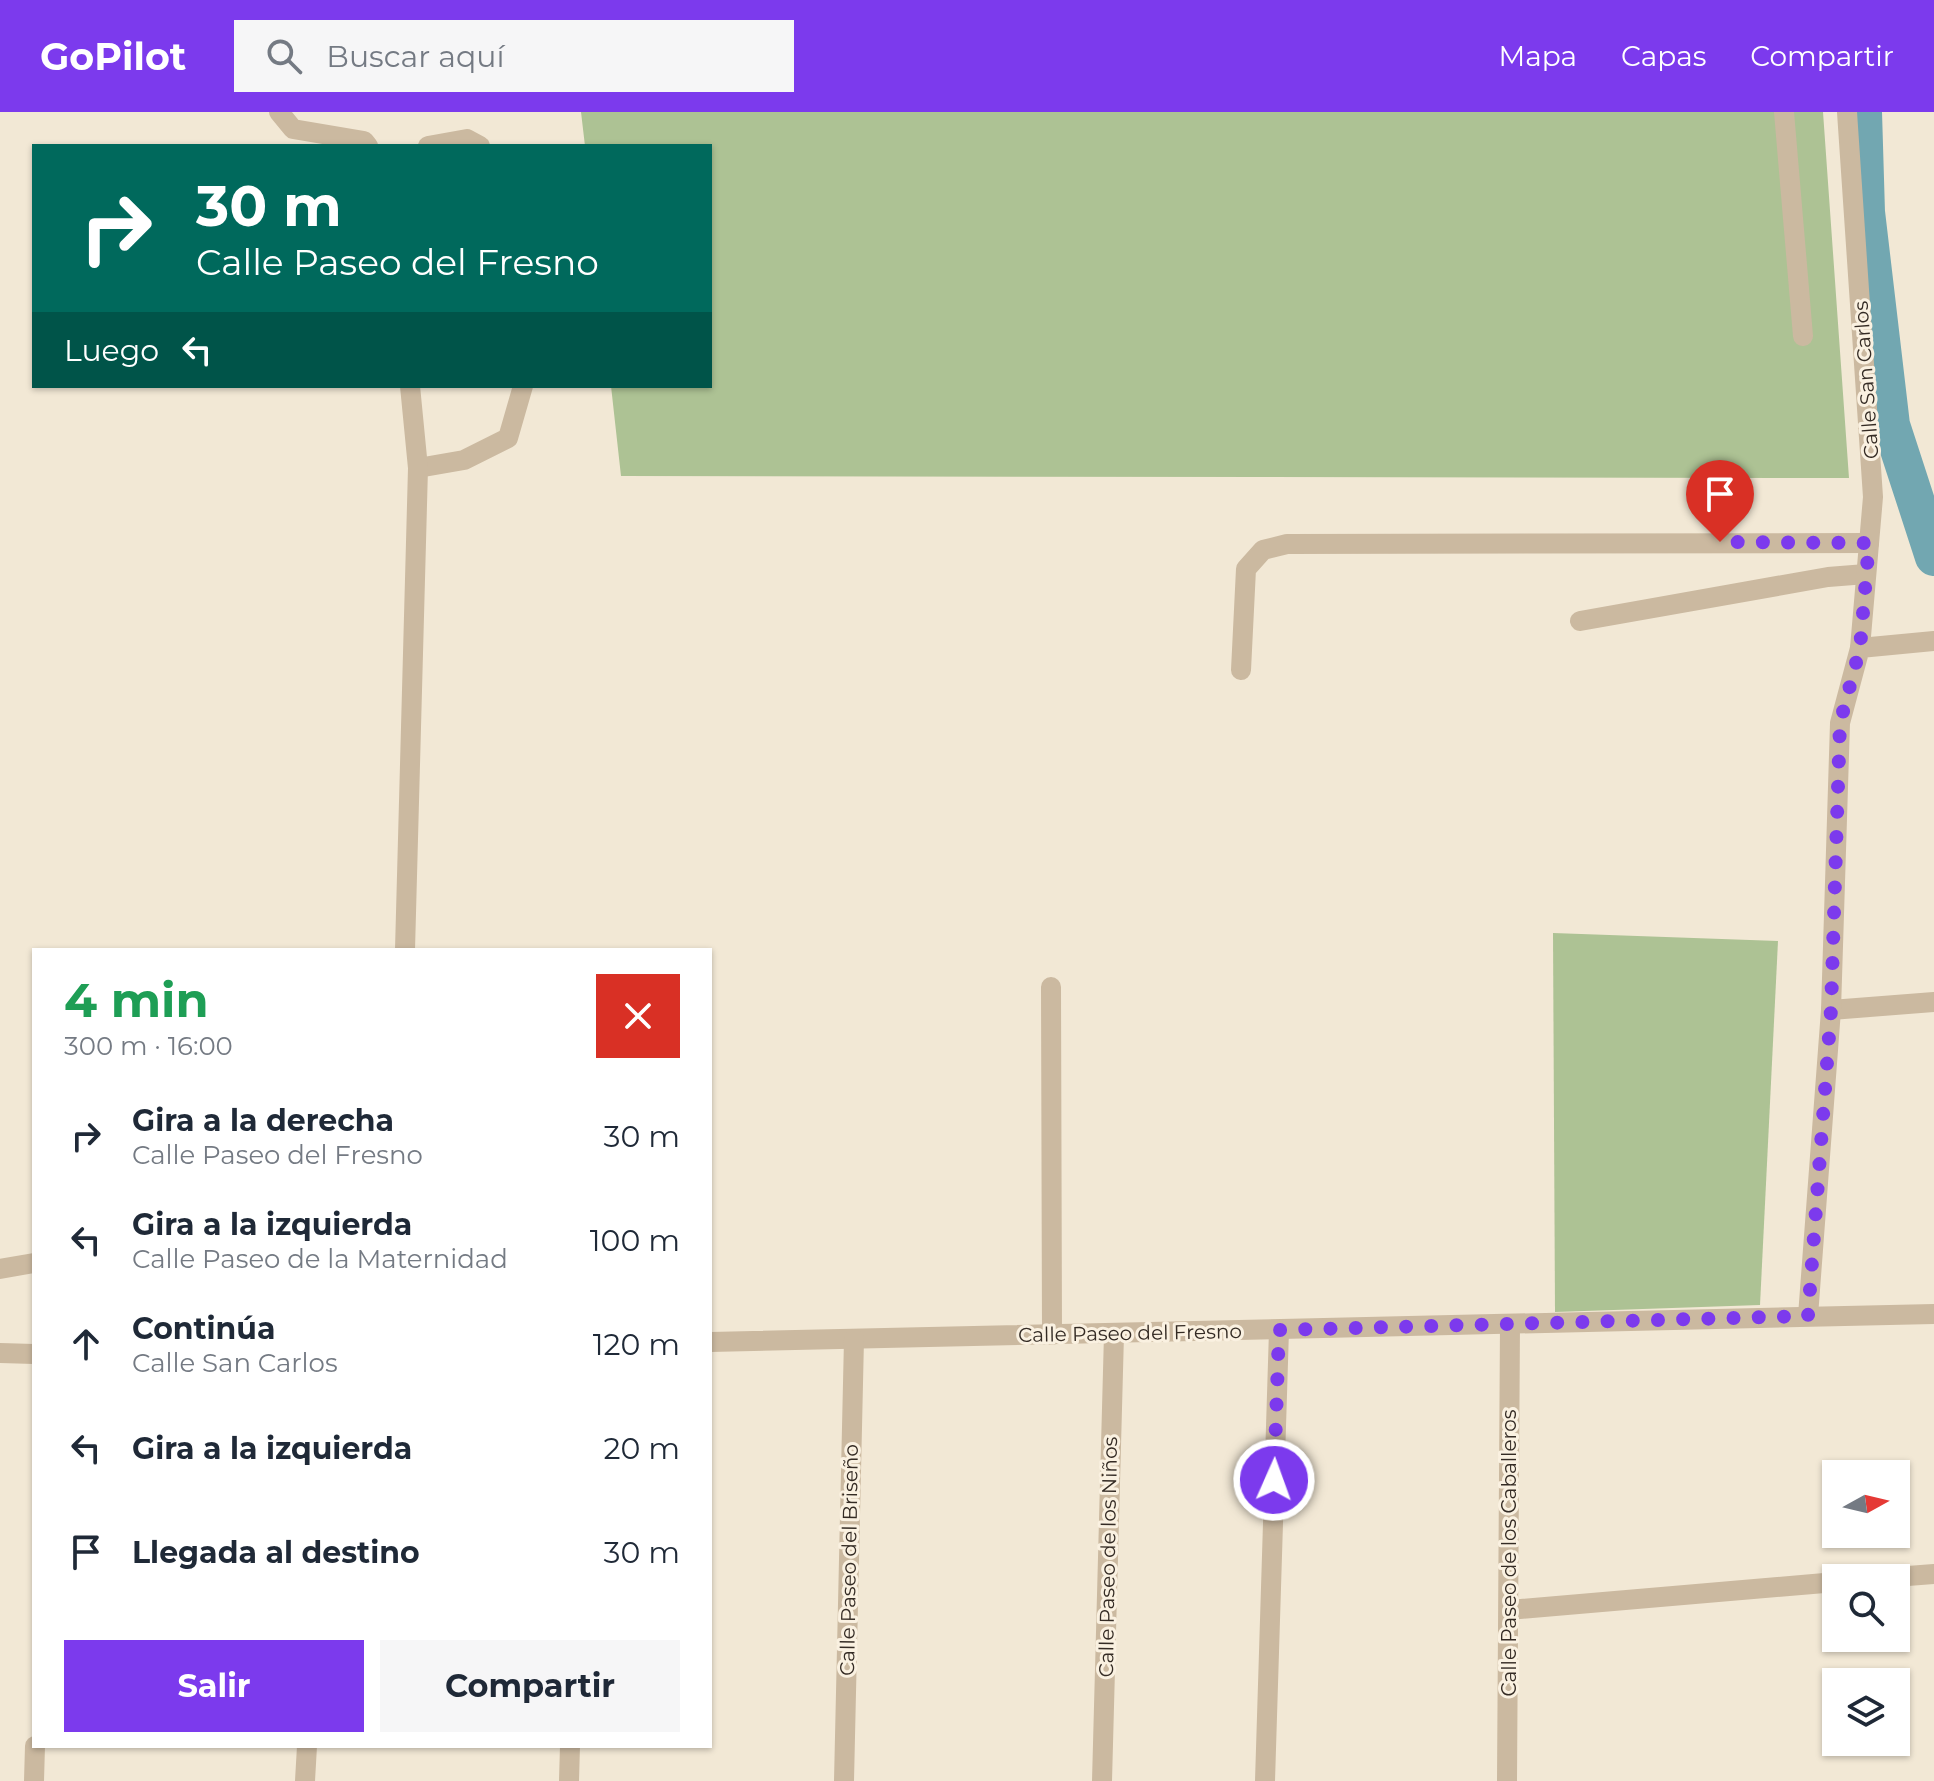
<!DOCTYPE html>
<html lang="es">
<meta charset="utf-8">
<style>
body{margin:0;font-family:Montserrat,sans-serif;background:#f6f6f7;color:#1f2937;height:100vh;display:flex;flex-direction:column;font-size:30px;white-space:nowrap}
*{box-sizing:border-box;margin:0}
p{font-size:26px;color:#747a83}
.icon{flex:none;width:44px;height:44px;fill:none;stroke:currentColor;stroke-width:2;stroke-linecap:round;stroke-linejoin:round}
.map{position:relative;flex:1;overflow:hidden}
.panel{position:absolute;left:32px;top:836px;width:680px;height:800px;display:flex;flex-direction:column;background:#fff;border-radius:0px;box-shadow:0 2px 6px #0004}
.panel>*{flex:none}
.hud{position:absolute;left:32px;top:32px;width:680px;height:244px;border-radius:0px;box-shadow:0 2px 6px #0004;background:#00695c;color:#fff;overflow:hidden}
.needle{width:52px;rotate:82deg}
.fabs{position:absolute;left:1822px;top:1348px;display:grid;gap:16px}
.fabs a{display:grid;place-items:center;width:88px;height:88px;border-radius:0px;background:#fff;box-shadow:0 2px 6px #0004;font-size:40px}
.pin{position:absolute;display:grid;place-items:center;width:68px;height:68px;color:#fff;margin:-82px -34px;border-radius:50% 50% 50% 0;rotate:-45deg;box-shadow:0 0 8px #0007}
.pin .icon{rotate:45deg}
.me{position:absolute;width:88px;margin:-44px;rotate:2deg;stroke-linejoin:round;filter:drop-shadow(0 0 6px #0008)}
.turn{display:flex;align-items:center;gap:28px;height:168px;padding:0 32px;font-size:36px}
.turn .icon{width:104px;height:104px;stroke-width:2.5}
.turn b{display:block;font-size:56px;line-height:68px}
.then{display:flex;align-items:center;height:76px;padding:0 32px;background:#0003;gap:16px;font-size:30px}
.round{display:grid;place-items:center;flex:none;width:84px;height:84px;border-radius:0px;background:#f6f6f7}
.headline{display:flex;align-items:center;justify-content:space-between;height:136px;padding:0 32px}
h1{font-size:48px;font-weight:700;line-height:60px;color:#1e9e55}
.cta{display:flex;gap:16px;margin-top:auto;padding:16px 32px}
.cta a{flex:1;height:92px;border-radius:0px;background:#7c3aed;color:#fff;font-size:32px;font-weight:700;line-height:92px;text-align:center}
.cta a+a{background:#f6f6f7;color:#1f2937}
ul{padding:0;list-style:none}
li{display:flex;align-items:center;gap:24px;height:104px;padding:0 32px}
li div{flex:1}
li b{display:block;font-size:30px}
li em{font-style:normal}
header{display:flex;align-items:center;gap:48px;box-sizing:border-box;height:112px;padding:0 40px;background:#7c3aed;color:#fff}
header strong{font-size:38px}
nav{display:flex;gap:44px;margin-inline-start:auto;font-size:28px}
.search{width:560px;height:72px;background:#f6f6f7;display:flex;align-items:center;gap:20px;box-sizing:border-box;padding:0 28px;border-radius:0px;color:#747a83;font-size:30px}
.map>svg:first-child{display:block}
</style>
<header>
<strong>GoPilot</strong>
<div class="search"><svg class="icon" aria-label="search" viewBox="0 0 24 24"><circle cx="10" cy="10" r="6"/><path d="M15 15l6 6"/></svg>Buscar aquí</div>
<nav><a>Mapa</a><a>Capas</a><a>Compartir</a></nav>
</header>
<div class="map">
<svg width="1934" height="1669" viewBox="0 0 1934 1669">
<rect width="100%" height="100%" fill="#f2e8d5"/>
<!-- green -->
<g fill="#adc294">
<polygon points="581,0 1823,0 1849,366 621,364 611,274 710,274 710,34 585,34"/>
<polygon points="1553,821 1778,829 1760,1193 1555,1200"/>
</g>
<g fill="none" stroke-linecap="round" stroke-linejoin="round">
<!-- canal -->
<polyline stroke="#72a7b1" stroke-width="38" points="1863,0 1866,100 1891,313 1934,445"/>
<!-- lane -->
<g stroke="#cbb9a0" stroke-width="20">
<polyline points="279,0 293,17 364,29 368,34"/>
<polyline points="1784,0 1803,224"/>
<polyline points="428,34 467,27 480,34"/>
<polyline points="418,356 464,348 508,326 523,274"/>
<polyline points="1580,509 1828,465 1866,462"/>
<polyline points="1241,558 1246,457 1263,438 1287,432 1869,431"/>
<polyline points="405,838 418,356 410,274"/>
<polyline points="1051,875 1052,1223"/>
<polyline points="0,1157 34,1151"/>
</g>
<!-- street -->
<g stroke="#cbb9a0" stroke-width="20">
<polyline points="1847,0 1873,385 1860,536"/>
<polyline points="1831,898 1934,890"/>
<polyline points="1808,1204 1831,898 1840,611 1860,536 1934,529"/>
<polyline points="710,1230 1934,1202"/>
<polyline points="0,1241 34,1242"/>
<polyline points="1882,1466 1934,1462"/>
<polyline points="1509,1498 1836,1470"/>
<polyline points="34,1669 35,1634"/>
<polyline points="305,1669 307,1634"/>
<polyline points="569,1669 570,1634"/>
<polyline points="844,1669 854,1227"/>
<polyline points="1102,1669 1114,1222"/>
<polyline points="1265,1669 1279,1218"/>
<polyline points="1507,1669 1510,1212"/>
</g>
</g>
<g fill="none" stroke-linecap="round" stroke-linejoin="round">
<!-- route -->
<polyline stroke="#7c3aed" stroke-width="14" stroke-dasharray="0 25.2" points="1274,1368 1279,1218 1808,1204 1831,898 1840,611 1860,536 1869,431 1720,430"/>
</g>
<g text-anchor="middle" stroke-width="6" stroke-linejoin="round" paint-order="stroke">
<!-- street labels -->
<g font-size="20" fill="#342b24" stroke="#faf1e1">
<text transform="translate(1866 268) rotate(-94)" y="7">Calle San Carlos</text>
<text transform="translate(1130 1221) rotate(-1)" y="7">Calle Paseo del Fresno</text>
<text transform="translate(1509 1441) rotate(-90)" y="7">Calle Paseo de los Caballeros</text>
<text transform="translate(1108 1445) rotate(-89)" y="7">Calle Paseo de los Niños</text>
<text transform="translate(849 1448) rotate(-89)" y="7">Calle Paseo del Briseño</text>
</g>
</g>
</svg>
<div class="fabs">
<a><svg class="needle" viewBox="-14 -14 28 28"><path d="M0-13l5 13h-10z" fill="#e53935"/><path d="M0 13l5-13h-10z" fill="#747a83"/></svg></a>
<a><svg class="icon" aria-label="search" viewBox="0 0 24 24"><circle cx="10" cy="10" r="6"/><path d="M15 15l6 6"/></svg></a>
<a><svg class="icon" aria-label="layers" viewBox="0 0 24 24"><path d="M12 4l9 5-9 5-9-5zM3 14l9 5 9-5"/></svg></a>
</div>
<div class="pin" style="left:1720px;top:430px;background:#d93025"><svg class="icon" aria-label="arrive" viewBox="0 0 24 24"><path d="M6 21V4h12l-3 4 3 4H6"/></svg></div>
<svg class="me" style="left:1274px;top:1368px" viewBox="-20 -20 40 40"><circle r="17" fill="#7c3aed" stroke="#fff" stroke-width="3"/><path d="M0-11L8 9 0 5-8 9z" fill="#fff"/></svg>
<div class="hud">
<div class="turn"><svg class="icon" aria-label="right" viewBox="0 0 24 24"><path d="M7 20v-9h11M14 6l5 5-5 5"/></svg><div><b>30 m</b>Calle Paseo del Fresno</div></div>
<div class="then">Luego<svg class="icon" aria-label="left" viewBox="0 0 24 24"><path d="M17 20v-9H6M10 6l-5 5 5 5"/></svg></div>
</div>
<section class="panel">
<div class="headline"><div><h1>4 min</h1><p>300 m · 16:00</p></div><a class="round" style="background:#d93025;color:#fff"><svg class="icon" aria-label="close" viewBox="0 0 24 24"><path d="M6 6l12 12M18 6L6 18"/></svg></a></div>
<ul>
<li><svg class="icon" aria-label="right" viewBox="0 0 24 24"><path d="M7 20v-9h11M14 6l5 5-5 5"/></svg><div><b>Gira a la derecha</b><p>Calle Paseo del Fresno</p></div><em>30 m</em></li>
<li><svg class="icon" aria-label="left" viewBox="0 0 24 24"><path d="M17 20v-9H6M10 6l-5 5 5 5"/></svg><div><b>Gira a la izquierda</b><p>Calle Paseo de la Maternidad</p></div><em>100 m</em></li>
<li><svg class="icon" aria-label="ahead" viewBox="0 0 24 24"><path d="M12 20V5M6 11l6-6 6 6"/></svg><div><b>Continúa</b><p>Calle San Carlos</p></div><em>120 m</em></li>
<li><svg class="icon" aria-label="left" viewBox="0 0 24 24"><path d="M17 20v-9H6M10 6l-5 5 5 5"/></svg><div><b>Gira a la izquierda</b></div><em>20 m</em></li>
<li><svg class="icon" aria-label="arrive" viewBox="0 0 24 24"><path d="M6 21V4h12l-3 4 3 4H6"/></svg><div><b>Llegada al destino</b></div><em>30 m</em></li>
</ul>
<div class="cta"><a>Salir</a><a>Compartir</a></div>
</section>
</div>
